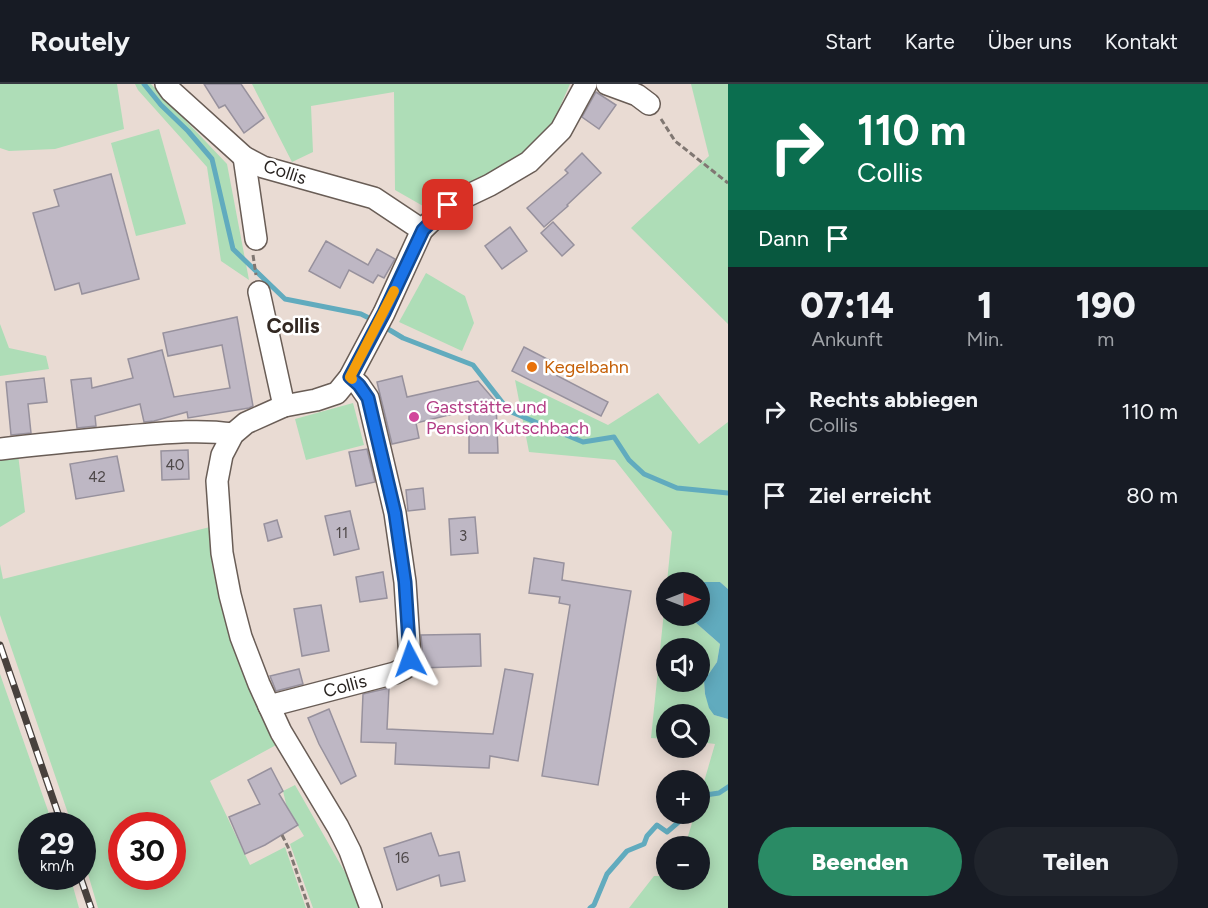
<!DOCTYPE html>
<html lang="de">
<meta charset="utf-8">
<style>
body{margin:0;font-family:Figtree,sans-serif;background:#20242c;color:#f1f3f6;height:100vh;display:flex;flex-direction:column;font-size:22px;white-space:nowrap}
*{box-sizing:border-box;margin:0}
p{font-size:20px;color:#9ea1a6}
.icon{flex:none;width:33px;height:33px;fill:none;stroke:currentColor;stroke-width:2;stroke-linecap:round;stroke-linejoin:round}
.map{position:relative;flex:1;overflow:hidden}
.side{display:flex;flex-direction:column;background:#171b24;width:480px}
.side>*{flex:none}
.guide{background:#0b6e4f;color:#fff;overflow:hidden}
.needle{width:39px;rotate:90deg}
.tools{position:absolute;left:656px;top:488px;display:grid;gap:12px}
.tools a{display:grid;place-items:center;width:54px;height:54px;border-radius:50%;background:#171b24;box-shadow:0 3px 15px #0003;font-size:30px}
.speed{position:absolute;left:18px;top:728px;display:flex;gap:12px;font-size:30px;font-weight:700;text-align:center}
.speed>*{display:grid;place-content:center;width:78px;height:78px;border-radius:50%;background:#171b24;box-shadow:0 3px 15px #0003;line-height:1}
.speed small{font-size:15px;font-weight:400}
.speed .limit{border:9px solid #d22;background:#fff;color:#111}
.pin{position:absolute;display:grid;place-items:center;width:51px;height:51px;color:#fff;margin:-26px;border-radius:12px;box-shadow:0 3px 9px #0006}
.me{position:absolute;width:66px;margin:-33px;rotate:356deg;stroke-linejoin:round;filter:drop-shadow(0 0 4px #0008)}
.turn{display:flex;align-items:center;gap:21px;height:126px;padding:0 30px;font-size:27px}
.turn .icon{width:78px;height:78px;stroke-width:2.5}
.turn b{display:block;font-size:42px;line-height:51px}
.then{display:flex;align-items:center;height:57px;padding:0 30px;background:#0003;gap:12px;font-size:22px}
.eta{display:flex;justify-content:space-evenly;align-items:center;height:102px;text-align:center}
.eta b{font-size:36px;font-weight:800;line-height:42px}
.button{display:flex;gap:12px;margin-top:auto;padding:12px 30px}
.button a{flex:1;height:69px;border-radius:36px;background:#2a8b65;color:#fff;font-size:24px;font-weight:800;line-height:69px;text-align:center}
.button a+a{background:#20242c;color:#f1f3f6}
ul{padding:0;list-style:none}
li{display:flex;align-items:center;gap:18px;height:84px;padding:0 30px}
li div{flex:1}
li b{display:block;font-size:22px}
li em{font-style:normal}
header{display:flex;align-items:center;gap:36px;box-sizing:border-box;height:84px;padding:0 30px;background:#171b24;border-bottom:2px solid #363941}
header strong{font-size:28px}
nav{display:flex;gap:33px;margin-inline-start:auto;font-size:21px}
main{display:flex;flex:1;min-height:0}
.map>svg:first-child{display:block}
</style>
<header>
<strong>Routely</strong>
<nav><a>Start</a><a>Karte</a><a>Über uns</a><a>Kontakt</a></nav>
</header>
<main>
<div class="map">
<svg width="728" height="824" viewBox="0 0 728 824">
<rect width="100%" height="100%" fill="#e9dbd3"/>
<!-- green -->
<g fill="#aeddb7" fill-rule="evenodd">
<polygon points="0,0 117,0 124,45 55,65 9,67 0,64"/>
<polygon points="135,0 151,0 227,80 249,196 221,177 207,83 138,6"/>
<polygon points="252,0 570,0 551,43 524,73 430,126 395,106 394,8 311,22 313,68 292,78"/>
<polygon points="691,0 728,0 728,240 631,144 709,72"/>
<polygon points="159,45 186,140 136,152 111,59"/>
<polygon points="426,189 465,212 474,239 462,267 399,238"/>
<polygon points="0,240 9,264 46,272 49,285 0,292"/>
<polygon points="515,296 608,341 658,309 699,360 728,338 728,505 720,498 667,498 672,448 615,376 529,368"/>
<polygon points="353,319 364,361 306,376 295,335"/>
<polygon points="18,370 25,428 0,443 0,372"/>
<path d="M210 443 212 481 229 553 261 626 278 660 210 697 250 781 285 763 306 824H98L83 773 82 741H72L0 531V480L3 495ZM122 741H172V792H122Z"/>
<path d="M666 508V531H687L720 560 717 578 704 598 705 610 714 631 728 635V824H629L654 792H666V795H699V762H685L695 729H699V715L715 660 699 658V630H666V655L651 654ZM666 564H699V597H666Z"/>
<polygon points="0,590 53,741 32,741 32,792 70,792 79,824 0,824"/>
<polygon points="295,701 354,804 361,824 313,824 290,760 304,752 287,724 283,707"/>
</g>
<!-- water -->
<polygon fill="#61abbe" points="696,498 720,498 728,505 728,635 714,631 709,624 705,610 704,597 717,578 720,560 687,531 699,531 699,498"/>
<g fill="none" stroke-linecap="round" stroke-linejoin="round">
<!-- stream -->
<g stroke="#61abbe" stroke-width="5">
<polyline points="144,0 161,21 188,47 212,75 233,165 285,215 361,230 375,237"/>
<polyline points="383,242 403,254 473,281 509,327 583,358 614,353 629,376 644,390 677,404 728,409"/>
<polyline points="699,712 719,709 728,703"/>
<polyline points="590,824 594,821 607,790 627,767 644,760 647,752 657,741 667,748 689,729"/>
</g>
</g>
<!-- building -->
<g fill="#beb7c4" stroke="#97919d" stroke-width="1.5">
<polygon points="204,0 241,0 264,34 244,49 225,21 219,24"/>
<polygon points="596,8 616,21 599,45 582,33"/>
<polygon points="582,69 601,89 567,121 568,122 544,143 527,124 568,89 565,86"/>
<polygon points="111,90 139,195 82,210 79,199 55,206 33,129 59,122 54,106"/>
<polygon points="553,138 574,161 562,172 541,149"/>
<polygon points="510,143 527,167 502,185 485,162"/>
<polygon points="326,157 368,181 377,165 395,175 384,194 378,191 373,199 349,186 340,204 309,187"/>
<polygon points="237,233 253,322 249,324 188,334 187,328 154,337 144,338 140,320 95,332 96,342 77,344 71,296 91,294 92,304 133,294 128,275 162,266 174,313 230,304 222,261 168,272 163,249"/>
<polygon points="524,263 553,278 548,287 608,318 601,332 512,287"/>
<polygon points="402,292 407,313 478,297 496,318 498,369 469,369 469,326 416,339 419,354 392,360 377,298"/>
<polygon points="44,294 47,318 28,320 31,349 11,351 6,298"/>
<polygon points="367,365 375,398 356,402 349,368"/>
<polygon points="188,366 189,395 162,396 161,367"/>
<polygon points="117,372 124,407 76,415 70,380"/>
<polygon points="423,404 425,425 408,427 406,406"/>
<polygon points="350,427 359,465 334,471 325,432"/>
<polygon points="475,433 478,469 451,471 449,435"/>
<polygon points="277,436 282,453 268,457 264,440"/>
<polygon points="534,474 564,479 562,496 631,507 598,701 542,692 570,521 559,519 560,513 529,509"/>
<polygon points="383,488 387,514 360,518 356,493"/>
<polygon points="321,521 329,567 302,572 294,525"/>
<polygon points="480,550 481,582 420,584 423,574 421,551"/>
<polygon points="299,585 303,600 276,607 270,592"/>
<polygon points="505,585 533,590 518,677 490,672 489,684 395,680 396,659 361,658 363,610 389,604 387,645 493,650"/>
<polygon points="329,625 356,692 341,700 319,660 308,634"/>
<polygon points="271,684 283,707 279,710 298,741 265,761 245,770 229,733 260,720 248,696"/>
<polygon points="431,749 439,772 459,768 465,797 441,802 439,791 397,806 384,764"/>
</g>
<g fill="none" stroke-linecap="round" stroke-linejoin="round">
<defs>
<g id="minor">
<polyline points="166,0 171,7 244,73 263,83 374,114 422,146"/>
<polyline points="607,0 637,11 649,20"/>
<polyline points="244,73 256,155"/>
<polyline points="259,208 284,322"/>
<path d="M0 365C43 360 85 356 128 352 163 349 198 345 233 350"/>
<polyline points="269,622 395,589 405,584 410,575 405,498 395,429 368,314 359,301 350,293"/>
<polyline points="371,824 350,767 338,743 281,648 259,600 241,553 230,511 222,469 217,397 222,371 233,350 246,339 284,322 316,316 337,309 350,293 384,229 422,146 448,121 490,101 529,78 561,46 586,0"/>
</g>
</defs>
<!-- minor casing -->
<use href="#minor" stroke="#695d56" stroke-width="24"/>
<!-- path -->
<g stroke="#807772" stroke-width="3" stroke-dasharray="6 3" stroke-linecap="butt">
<polyline points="661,35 675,57 728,99"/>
<polyline points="253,171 256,191"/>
<polyline points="282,751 288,763 309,824"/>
</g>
<!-- minor -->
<use href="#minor" stroke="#fff" stroke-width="21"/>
<defs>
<g id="rail">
<polyline points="0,561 62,741"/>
<polyline points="80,792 91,824"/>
</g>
</defs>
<!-- rail casing -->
<use href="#rail" stroke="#48413d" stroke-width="7"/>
<!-- rail -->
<use href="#rail" stroke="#fff" stroke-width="4.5" stroke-dasharray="14" stroke-linecap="butt"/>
</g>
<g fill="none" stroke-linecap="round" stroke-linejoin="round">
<defs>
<polyline id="route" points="410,575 405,498 395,429 368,314 359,301 350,293 384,229 423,146 448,121"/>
</defs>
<!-- route casing -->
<use href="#route" stroke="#114b97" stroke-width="15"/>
<!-- route -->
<use href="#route" stroke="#1a73e8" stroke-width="10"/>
<!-- slow -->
<polyline stroke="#f59e0b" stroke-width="10" points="352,295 350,293 394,207"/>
</g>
<!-- markers -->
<circle fill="#e8710a" stroke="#fff" stroke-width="2" cx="532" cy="283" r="6"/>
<circle fill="#d1479c" stroke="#fff" stroke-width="2" cx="414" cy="333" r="6"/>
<g text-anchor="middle" stroke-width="5" stroke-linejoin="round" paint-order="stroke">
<!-- number labels -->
<g font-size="15" fill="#4e4849">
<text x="175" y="386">40</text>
<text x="97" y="398">42</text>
<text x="342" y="454">11</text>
<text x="463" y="457">3</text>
<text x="402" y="779">16</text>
</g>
<!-- street labels -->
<g font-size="18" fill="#282320" stroke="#fff">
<text transform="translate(285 88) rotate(18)" y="6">Collis</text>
<text transform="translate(345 602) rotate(-15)" y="6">Collis</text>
</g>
<!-- food labels -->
<g font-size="18" fill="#c56008" stroke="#fff" text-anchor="start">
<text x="544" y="289">Kegelbahn</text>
</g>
<!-- hotel labels -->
<g font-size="18" fill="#b23c85" stroke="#fff" text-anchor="start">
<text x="426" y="329">Gaststätte und<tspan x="426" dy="21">Pension Kutschbach</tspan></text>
</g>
<!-- quarter labels -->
<g font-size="21" font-weight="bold" fill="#322822" stroke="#fff">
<text x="293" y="249">Collis</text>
</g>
</g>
</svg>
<div class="tools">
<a><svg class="needle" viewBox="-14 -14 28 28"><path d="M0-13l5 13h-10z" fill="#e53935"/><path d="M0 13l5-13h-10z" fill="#9ea1a6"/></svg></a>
<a><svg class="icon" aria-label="sound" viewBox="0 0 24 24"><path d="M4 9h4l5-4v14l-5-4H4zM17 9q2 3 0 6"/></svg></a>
<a><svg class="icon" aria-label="search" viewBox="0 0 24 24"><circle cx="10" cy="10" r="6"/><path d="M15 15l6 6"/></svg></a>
<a>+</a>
<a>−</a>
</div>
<div class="speed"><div>29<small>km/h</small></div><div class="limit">30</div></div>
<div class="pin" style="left:448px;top:121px;background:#d93025"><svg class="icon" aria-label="arrive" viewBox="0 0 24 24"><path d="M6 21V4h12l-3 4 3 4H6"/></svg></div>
<svg class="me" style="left:410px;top:575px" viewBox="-20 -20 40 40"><path d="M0-17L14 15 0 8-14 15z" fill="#1a73e8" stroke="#fff" stroke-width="4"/></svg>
</div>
<section class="side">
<div class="guide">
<div class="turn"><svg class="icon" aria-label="right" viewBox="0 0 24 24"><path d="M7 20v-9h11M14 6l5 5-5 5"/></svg><div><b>110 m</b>Collis</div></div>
<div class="then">Dann<svg class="icon" aria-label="arrive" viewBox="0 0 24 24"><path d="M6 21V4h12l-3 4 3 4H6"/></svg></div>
</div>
<div class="eta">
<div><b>07:14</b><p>Ankunft</p></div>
<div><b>1</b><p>Min.</p></div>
<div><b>190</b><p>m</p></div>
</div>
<ul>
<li><svg class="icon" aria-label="right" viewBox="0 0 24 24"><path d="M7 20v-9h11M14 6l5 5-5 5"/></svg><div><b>Rechts abbiegen</b><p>Collis</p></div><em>110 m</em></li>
<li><svg class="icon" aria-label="arrive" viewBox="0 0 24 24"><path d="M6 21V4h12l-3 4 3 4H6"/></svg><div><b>Ziel erreicht</b></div><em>80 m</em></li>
</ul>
<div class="button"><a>Beenden</a><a>Teilen</a></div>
</section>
</main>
